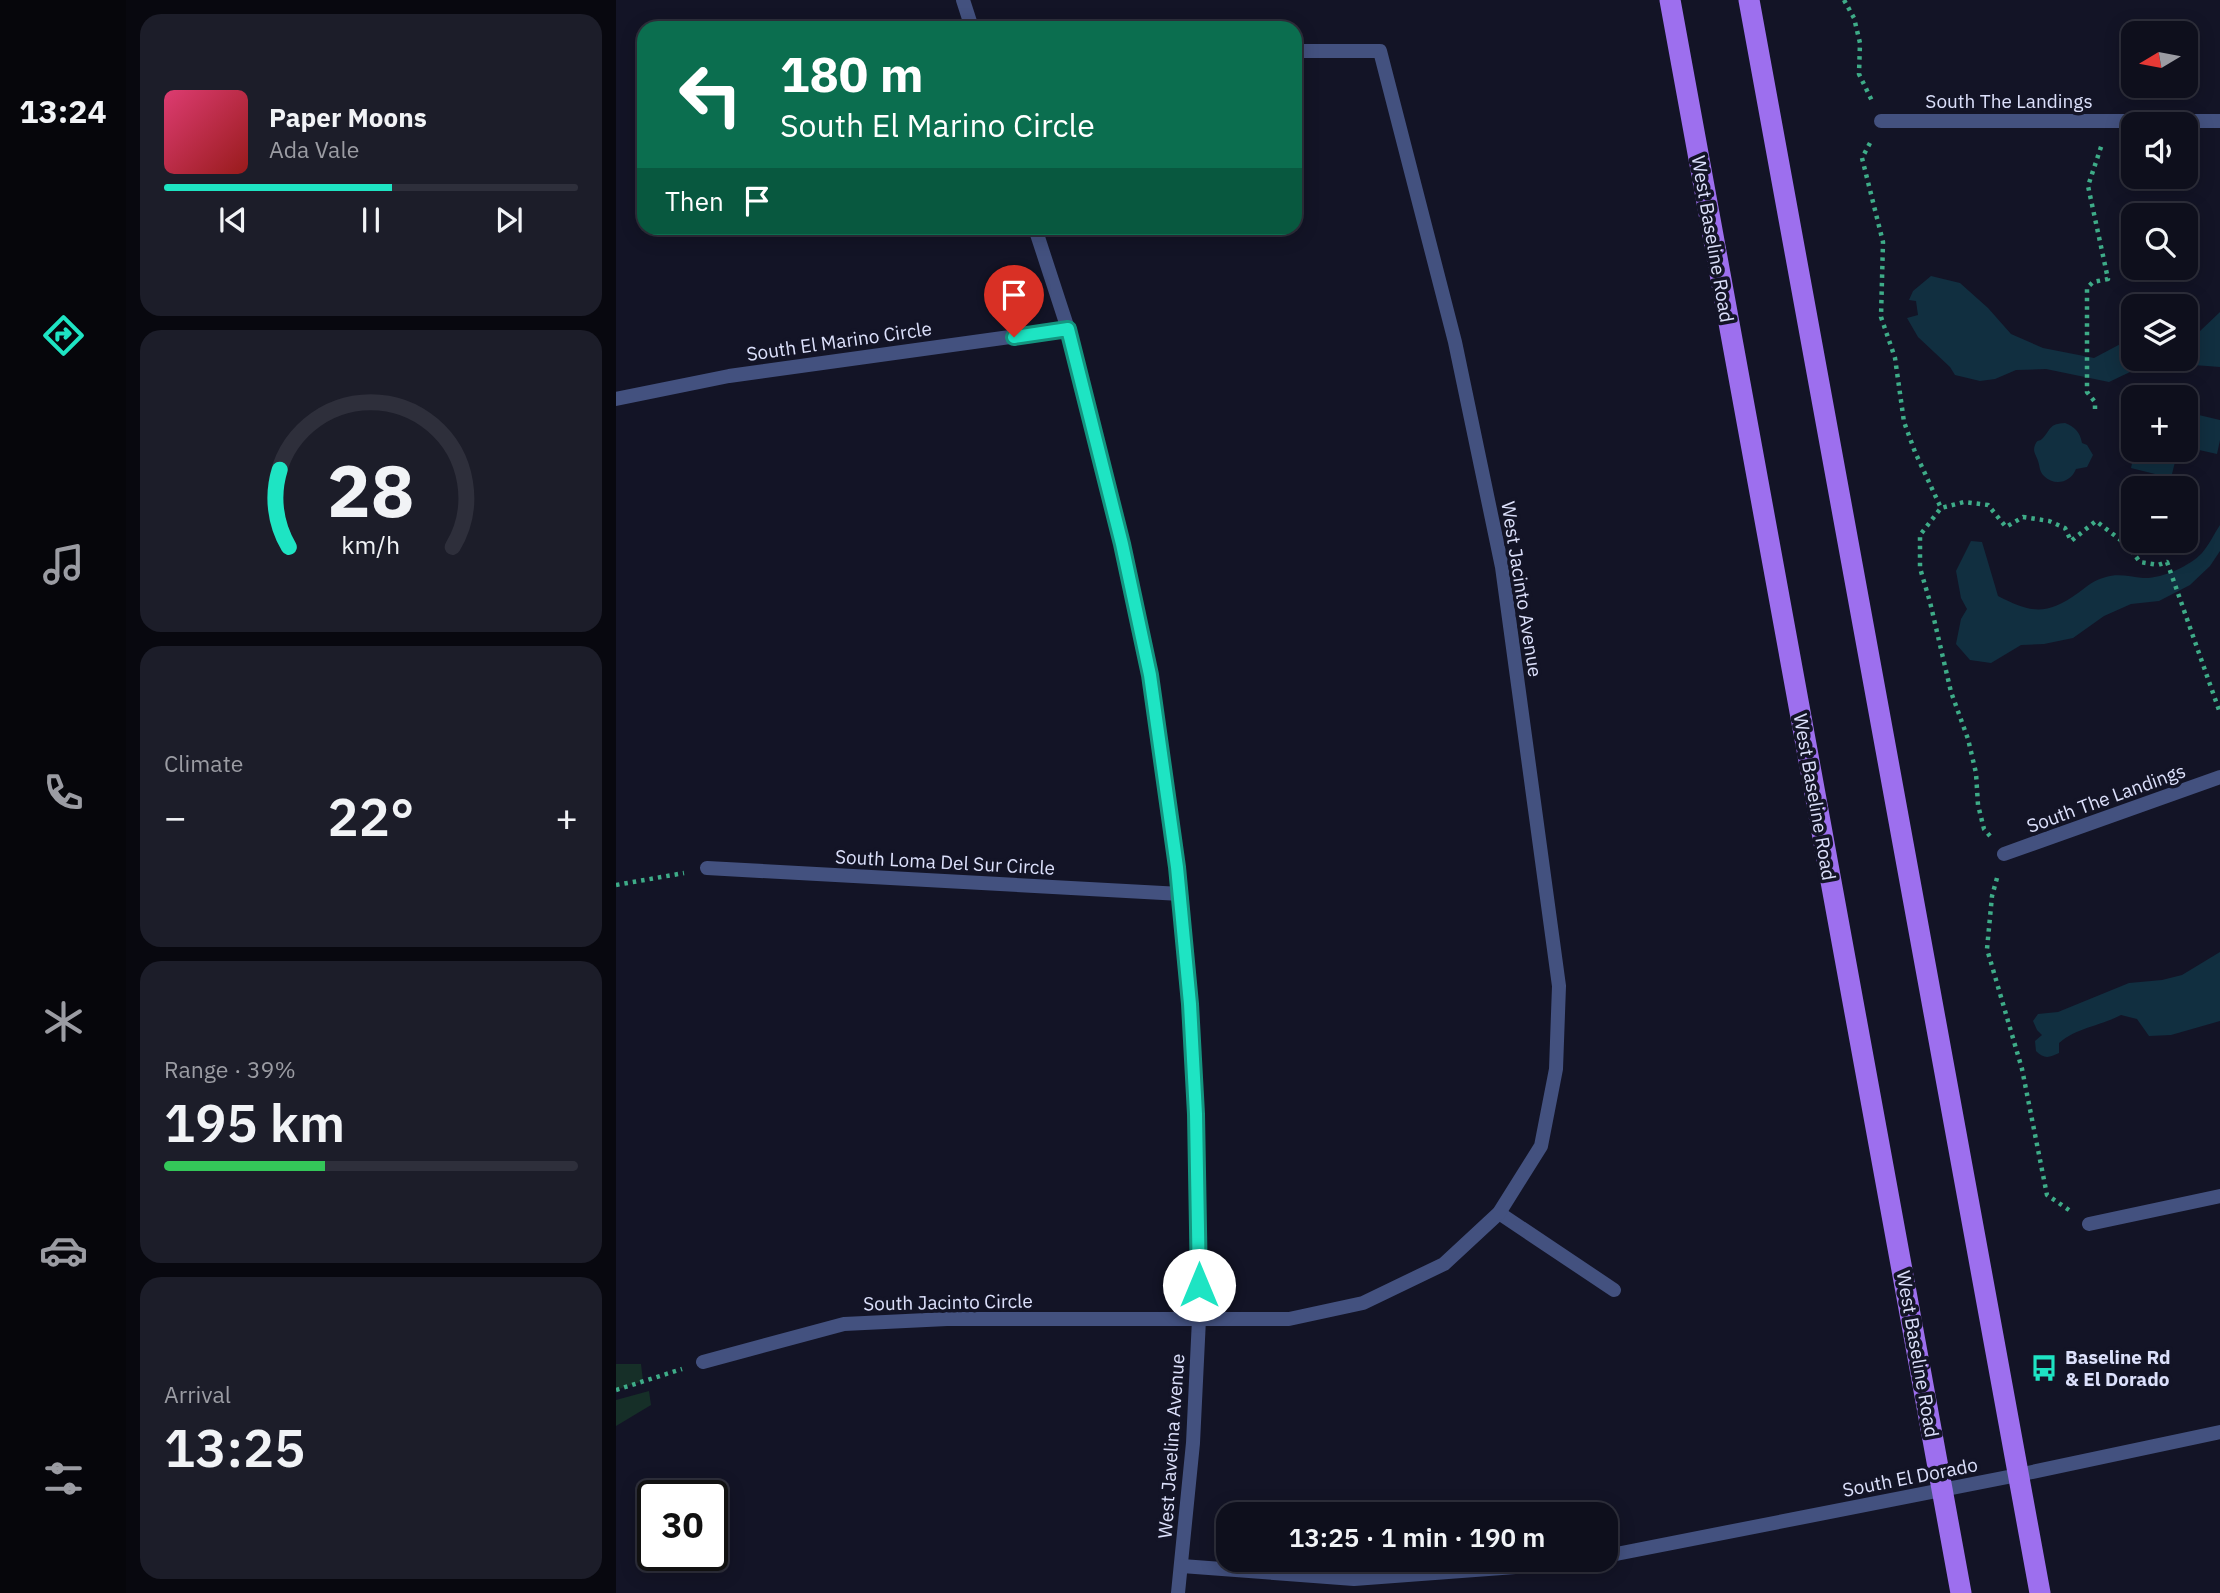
<!DOCTYPE html>
<meta charset="utf-8">
<style>
:root{--surface:#0e0f1c;--page:#1c1d29;--text:#f1f3f6;--muted:#9b9ca3;--line:#2e2f3b;--accent:#1ee4c3}
body{margin:0;font-family:"IBM Plex Sans",sans-serif;background:var(--page);color:var(--text);height:100vh;display:flex;flex-direction:column;font-size:26px;white-space:nowrap}
*{box-sizing:border-box;margin:0}
p{font-size:23px;color:var(--muted)}
.icon{flex:none;width:38px;height:38px;fill:none;stroke:currentColor;stroke-width:2;stroke-linecap:round;stroke-linejoin:round}
.map{position:relative;flex:1;overflow:hidden}
.panel{display:flex;flex-direction:column;gap:14px;padding:14px;background:#08080f;width:490px}
.panel>*{flex:none}
.banner{position:absolute;left:21px;top:21px;width:665px;height:214px;border-radius:21px;box-shadow:0 4px 18px #0003,0 0 0 2px var(--line);background:#0b6e4f;color:#fff;overflow:hidden}
.needle{width:46px;rotate:260deg}
.controls{position:absolute;left:1505px;top:21px;display:grid;gap:14px}
.controls a{display:grid;place-items:center;width:77px;height:77px;border-radius:14px;background:var(--surface);box-shadow:0 4px 18px #0003,0 0 0 2px var(--line);font-size:35px}
.speed{position:absolute;left:21px;top:1480px;display:flex;gap:14px;font-size:35px;font-weight:700;text-align:center}
.speed>*{display:grid;place-content:center;width:91px;height:91px;border-radius:50%;background:var(--surface);box-shadow:0 4px 18px #0003,0 0 0 2px var(--line);line-height:1}
.speed .limit{border:4px solid #111;border-radius:10px;background:#fff;color:#111}
.pin{position:absolute;display:grid;place-items:center;width:60px;height:60px;color:#fff;margin:-72px -30px;border-radius:50% 50% 50% 0;rotate:-45deg;box-shadow:0 0 7px #0007}
.pin .icon{rotate:45deg}
.me{position:absolute;width:77px;margin:-38px;rotate:0deg;stroke-linejoin:round;filter:drop-shadow(0 0 5px #0008)}
.turn{display:flex;align-items:center;gap:24px;height:147px;padding:0 28px;font-size:32px}
.turn .icon{width:91px;height:91px;stroke-width:2.5}
.turn b{display:block;font-size:49px;line-height:60px}
.then{display:flex;align-items:center;height:66px;padding:0 28px;background:#0003;gap:14px;font-size:26px}
.big{font-size:52px;font-weight:600;line-height:1.1}
.panel .tile{flex:1;display:flex;flex-direction:column;justify-content:center;gap:10px;min-width:0;padding:0 24px;border-radius:21px;background:var(--page)}
.panel .dial{align-items:center;gap:0}
.dial svg{height:182px;overflow:visible;fill:none;stroke:var(--line);stroke-width:7;stroke-linecap:round;text-anchor:middle}
.dial text{fill:var(--text);stroke:none}
.song{display:flex;align-items:center;gap:21px}
.cover{width:84px;height:84px;border-radius:10px;background:linear-gradient(135deg,hsl(340 70% 55%),hsl(0 70% 35%))}
.played{height:7px;border-radius:4px;background:linear-gradient(90deg,var(--accent) 55%,var(--line) 55%)}
.keys{display:flex;justify-content:space-around;direction:ltr}
.heat{display:flex;justify-content:space-between;align-items:center;font-size:38px;direction:ltr}
.charge{height:10px;border-radius:5px;background:linear-gradient(90deg,#34c759 39%,var(--line) 0)}
.trip{position:absolute;left:600px;top:1502px;width:402px;height:70px;border-radius:21px;background:var(--surface);box-shadow:0 4px 18px #0003,0 0 0 2px var(--line);font-weight:600;line-height:70px;text-align:center}
main{display:flex;flex:1;min-height:0}
.dock{display:flex;flex-direction:column;width:126px;justify-content:space-around;align-items:center;background:#06060b;color:var(--muted)}
.dock .icon{width:49px;height:49px}
.dock .selected{color:var(--accent)}
.dock b{font-size:32px;color:var(--text)}
.map>svg:first-child{display:block}
.green{fill:#162f28}
.water{fill:#112f40}
.lines{fill:none;stroke-linecap:round;stroke-linejoin:round}
.path{stroke:#3eac88;stroke-width:4.5;stroke-dasharray:3.5 5;stroke-linecap:butt}
.lane{stroke:#43517f;stroke-width:14}
.street{stroke:#43517f;stroke-width:14}
.primary{stroke:#9d6fee;stroke-width:21}
.route-casing{stroke:#14947f;stroke-width:18}
.route{stroke:#1ee4c3;stroke-width:12}
.labels{text-anchor:middle;dominant-baseline:central;stroke-width:7;stroke-linejoin:round;paint-order:stroke}
.street-label{font-size:19px;fill:#dce0fb;stroke:#131426}
.poi-label{font-size:19px;font-weight:bold;fill:#dce0fb;stroke:#131426;text-anchor:start}
</style>
<main>
<nav class="dock">
<b>13:24</b>
<svg class="icon selected" aria-label="directions" viewBox="0 0 24 24"><path d="M12 3l9 9-9 9-9-9zM9 14v-3h6M13 9l2 2-2 2"/></svg>
<svg class="icon" aria-label="music" viewBox="0 0 24 24"><path d="M9 18V5l10-2v13"/><circle cx="6" cy="18" r="3"/><circle cx="16" cy="16" r="3"/></svg>
<svg class="icon" aria-label="phone" viewBox="0 0 24 24"><path d="M5 4h4l2 5-3 2q2 4 5 5l2-3 5 2v4C11 20 4 13 5 4z"/></svg>
<svg class="icon" aria-label="climate" viewBox="0 0 24 24"><path d="M12 3v18M4 7l16 10M4 17L20 7"/></svg>
<svg class="icon" aria-label="car" viewBox="0 0 24 24"><path d="M5 17H2v-5l4-1 3-4h7l3 4 3 1v5h-3M9 17h6M6 11h13"/><circle cx="7" cy="17" r="2"/><circle cx="17" cy="17" r="2"/></svg>
<svg class="icon" aria-label="filters" viewBox="0 0 24 24"><path d="M4 7h16M4 17h16"/><circle cx="9" cy="7" r="2"/><circle cx="15" cy="17" r="2"/></svg>
</nav>
<section class="panel">
<div class="tile">
<div class="song"><i class="cover"></i><div><b>Paper Moons</b><p>Ada Vale</p></div></div>
<div class="played"></div>
<div class="keys"><svg class="icon" aria-label="previous" viewBox="0 0 24 24"><path d="M18 5L8 12l10 7zM5 5v14"/></svg><svg class="icon" aria-label="pause" viewBox="0 0 24 24"><path d="M8 5v14M16 5v14"/></svg><svg class="icon" aria-label="next" viewBox="0 0 24 24"><path d="M6 5l10 7-10 7zM19 5v14"/></svg></div>
</div>
<div class="tile dial"><svg viewBox="0 0 100 80">
<path d="M14 69A42 42 0 1 1 86 69"/>
<path d="M14 69A42 42 0 0 1 10 35" stroke="#1ee4c3"/>
<text x="50" y="56" font-size="32" font-weight="700">28</text>
<text x="50" y="72" font-size="11">km/h</text>
</svg></div>
<div class="tile"><p>Climate</p>
<div class="heat"><a>−</a><b class="big">22°</b><a>+</a></div>
</div>
<div class="tile"><p>Range · 39%</p><b class="big">195 km</b><div class="charge"></div></div>
<div class="tile"><p>Arrival</p><b class="big">13:25</b></div>
</section>
<div class="map">
<svg width="1604" height="1593" viewBox="0 0 1604 1593">
<rect width="100%" height="100%" fill="#131426"/>
<g class="green">
<polygon points="0,1364 25,1364 27,1381 0,1390"/>
<polygon points="33,1391 35,1405 0,1426 0,1400"/>
</g>
<g class="water">
<polygon points="1315,276 1344,283 1372,308 1395,334 1427,348 1478,358 1512,340 1517,339 1517,359 1570,359 1570,334 1583,332 1604,312 1604,367 1565,364 1536,366 1514,372 1493,382 1430,369 1400,370 1379,379 1364,381 1339,375 1334,367 1302,337 1291,318 1302,315 1300,301 1293,300 1297,291"/>
<polygon points="1570,412 1604,420 1604,440 1601,454 1570,447"/>
<path d="M1449,423c10,4 15,9 17,20l5,2 6,10 -6,12 -11,2c-5,13 -21,18 -32,7 -5,-5 -4,-10 -6,-15 -1,-5 -6,-9 -3,-16 3,-7 3,-2 8,-7 9,-10 6,-14 22,-15z"/>
<polygon points="1519,450 1562,450 1555,478 1515,468"/>
<path d="M1604,525v26l-10,15 -20,19 -31,16 -28,3 -27,12 -31,22 -29,6 -23,1 -30,18 -21,-3 -14,-16 5,-25 6,-10 -6,-11 -5,-27 15,-30 11,1 16,54c33,17 48,20 80,-3 11,-8 14,-12 28,-16 12,-4 25,0 37,1 18,1 47,-12 59,-25 7,-8 12,-19 18,-28z"/>
<path d="M1604,952v69l-49,14 -22,1 -12,-17 -16,-4c-21,11 -45,13 -62,28v10c-10,5 -15,6 -23,-2l-1,-10 7,-6 -5,-5 -4,-9 5,-7 20,-2 71,-29 33,-3 20,-5z"/>
</g>
<g class="lines">
<g class="path">
<polyline points="1228,0 1238,18 1244,43 1243,74 1256,101"/>
<polyline points="1254,143 1246,158 1267,242 1265,317 1279,358 1288,422 1299,452 1325,508"/>
<polyline points="1479,409 1479,402 1471,392 1471,288 1477,282 1492,279 1472,186 1486,144"/>
<polyline points="1374,836 1368,829 1362,805 1360,773 1352,739 1335,692 1314,602 1304,568 1304,535 1325,508 1348,502 1372,505 1390,527 1407,517 1433,521 1449,528 1455,541 1480,521 1511,545 1524,562 1542,565 1551,562 1604,713"/>
<polyline points="1381,878 1376,896 1371,949 1406,1069 1431,1195 1453,1210"/>
<polyline points="0,885 68,873"/>
<polyline points="0,1390 66,1369"/>
</g>
<g class="lane">
<polyline points="1265,121 1604,121"/>
<polyline points="1388,854 1604,777"/>
<polyline points="1473,1224 1604,1196"/>
</g>
<g class="street">
<polyline points="347,0 356,28"/>
<polyline points="419,228 452,329 506,544 534,675 565,894 574,1004 580,1114 583,1319 577,1443 562,1593"/>
<polyline points="0,399 113,376 452,329"/>
<polyline points="91,868 565,894"/>
<polyline points="883,1213 998,1290"/>
<polyline points="87,1362 228,1324 331,1319 673,1319 747,1303 828,1264 883,1213 925,1146 940,1069 943,986 886,567 839,342 764,51 679,51"/>
<polyline points="990,1556 1402,1475 1604,1432"/>
<polyline points="566,1566 738,1579 952,1563 973,1559"/>
</g>
<g class="primary">
<polyline points="1054,0 1345,1593"/>
<polyline points="1133,0 1424,1593"/>
</g>
</g>
<g class="lines">
<defs>
<polyline id="route" points="398,337 452,329 506,544 534,675 561,867 574,1004 580,1114 583,1285"/>
</defs>
<use href="#route" class="route-casing"/>
<use href="#route" class="route"/>
</g>
<defs>
<symbol id="bus-bare" viewBox="-9 -9 18 18"><path d="M-5-6H5V4H4V6H2V4H-2V6H-4V4H-5ZM-3.5-4V0h7V-4ZM-3.5 1.2v1.5H-2V1.2ZM2 1.2v1.5H3.5V1.2Z" fill="#1ee4c3" stroke="#131426" stroke-width="2.5" paint-order="stroke"/></symbol>
</defs>
<g fill-rule="evenodd">
<use href="#bus-bare" x="1409" y="1349" width="38" height="38"/>
</g>
<g class="labels">
<g class="street-label">
<text x="1393" y="101">South The Landings</text>
<text transform="translate(1097 239) rotate(80)">West Baseline Road</text>
<text transform="translate(223 341) rotate(-8)">South El Marino Circle</text>
<text transform="translate(906 589) rotate(81)">West Jacinto Avenue</text>
<text transform="translate(1199 797) rotate(80)">West Baseline Road</text>
<text transform="translate(1490 798) rotate(-20)">South The Landings</text>
<text transform="translate(329 862) rotate(3)">South Loma Del Sur Circle</text>
<text transform="translate(332 1302) rotate(-1)">South Jacinto Circle</text>
<text transform="translate(1302 1354) rotate(80)">West Baseline Road</text>
<text transform="translate(555 1446) rotate(-86)">West Javelina Avenue</text>
<text transform="translate(1294 1477) rotate(-11)">South El Dorado</text>
</g>
<g class="poi-label">
<text x="1449" y="1357">Baseline Rd<tspan x="1449" dy="22">&amp; El Dorado</tspan></text>
</g>
</g>
</svg>
<div class="controls">
<a><svg class="needle" viewBox="-14 -14 28 28"><path d="M0-13l5 13h-10z" fill="#e53935"/><path d="M0 13l5-13h-10z" fill="#9b9ca3"/></svg></a>
<a><svg class="icon" aria-label="sound" viewBox="0 0 24 24"><path d="M4 9h4l5-4v14l-5-4H4zM17 9q2 3 0 6"/></svg></a>
<a><svg class="icon" aria-label="search" viewBox="0 0 24 24"><circle cx="10" cy="10" r="6"/><path d="M15 15l6 6"/></svg></a>
<a><svg class="icon" aria-label="layers" viewBox="0 0 24 24"><path d="M12 4l9 5-9 5-9-5zM3 14l9 5 9-5"/></svg></a>
<a>+</a>
<a>−</a>
</div>
<div class="speed"><div class="limit">30</div></div>
<div class="pin" style="left:398px;top:337px;background:#d93025"><svg class="icon" aria-label="arrive" viewBox="0 0 24 24"><path d="M6 21V4h12l-3 4 3 4H6"/></svg></div>
<svg class="me" style="left:583px;top:1285px" viewBox="-20 -20 40 40"><circle r="19" fill="#fff"/><path d="M0-13L10 11 0 6-10 11z" fill="#1ee4c3"/></svg>
<div class="trip">13:25 · 1 min · 190 m</div>
<div class="banner">
<div class="turn"><svg class="icon" aria-label="left" viewBox="0 0 24 24"><path d="M17 20v-9H6M10 6l-5 5 5 5"/></svg><div><b>180 m</b>South El Marino Circle</div></div>
<div class="then">Then<svg class="icon" aria-label="arrive" viewBox="0 0 24 24"><path d="M6 21V4h12l-3 4 3 4H6"/></svg></div>
</div>
</div>
</main>
